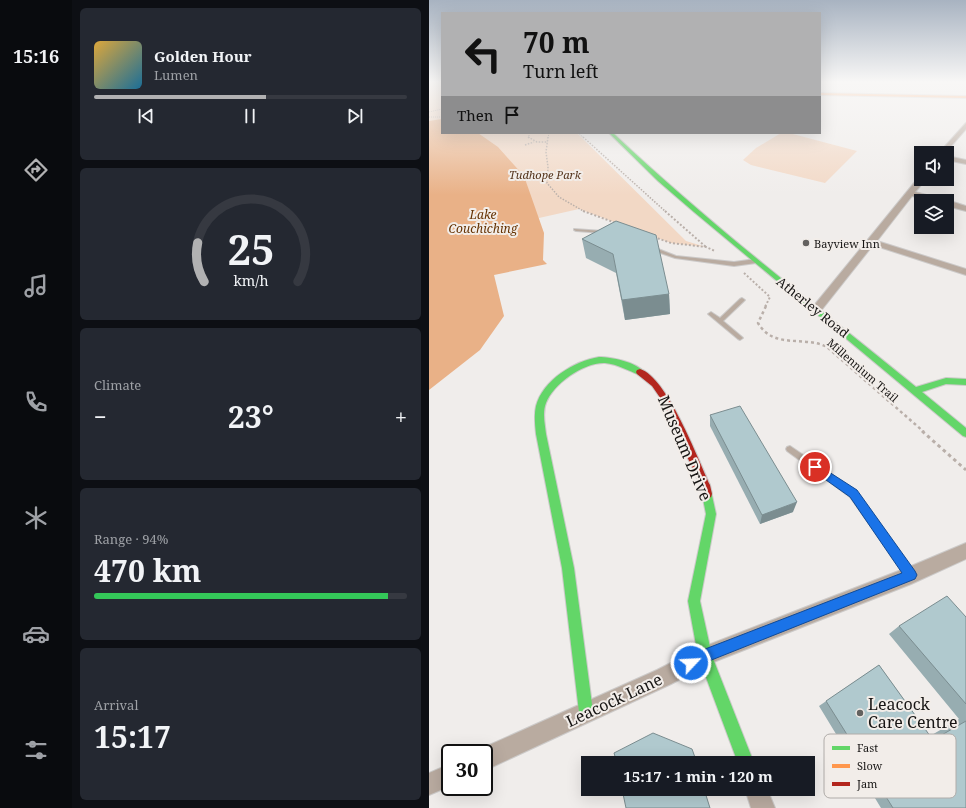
<!DOCTYPE html>
<meta charset="utf-8">
<style>
:root{--surface:#171b24;--page:#242831;--text:#f1f3f6;--muted:#9ea1a6;--line:#363941;--accent:#b1b1b2}
body{margin:0;font-family:"Noto Serif",serif;background:var(--page);color:var(--text);height:100vh;display:flex;flex-direction:column;font-size:15px;white-space:nowrap}
*{box-sizing:border-box;margin:0}
p{font-size:13px;color:var(--muted)}
.icon{flex:none;width:22px;height:22px;fill:none;stroke:currentColor;stroke-width:2;stroke-linecap:round;stroke-linejoin:round}
.map{position:relative;flex:1;overflow:hidden}
.details{display:flex;flex-direction:column;gap:8px;padding:8px;background:#0d0f14;width:357px}
.details>*{flex:none}
.hud{position:absolute;left:12px;top:12px;width:380px;height:122px;border-radius:0px;box-shadow:0 4px 16px #0002;background:#b1b1b2;color:#111;overflow:hidden}
.fabs{position:absolute;left:485px;top:146px;display:grid;gap:8px}
.fabs a{display:grid;place-items:center;width:40px;height:40px;border-radius:0px;background:var(--surface);box-shadow:0 4px 16px #0002;font-size:20px}
.speed{position:absolute;left:12px;top:744px;display:flex;gap:8px;font-size:20px;font-weight:700;text-align:center}
.speed>*{display:grid;place-content:center;width:52px;height:52px;border-radius:50%;background:var(--surface);box-shadow:0 4px 16px #0002;line-height:1}
.speed .limit{border:2px solid #111;border-radius:6px;background:#fff;color:#111}
.pin{position:absolute;display:grid;place-items:center;width:34px;height:34px;color:#fff;margin:-17px;border:2px solid #fff;border-radius:50%;box-shadow:0 1px 4px #0007}
.me{position:absolute;width:44px;margin:-22px;rotate:65deg;stroke-linejoin:round;filter:drop-shadow(0 0 3px #0008)}
.turn{display:flex;align-items:center;gap:14px;height:84px;padding:0 16px;font-size:18px}
.turn .icon{width:52px;height:52px;stroke-width:2.5}
.turn b{display:block;font-size:28px;line-height:34px}
.then{display:flex;align-items:center;height:38px;padding:0 16px;background:#0003;gap:8px;font-size:15px}
.big{font-size:30px;font-weight:700;line-height:1.1}
.details .widget{flex:1;display:flex;flex-direction:column;justify-content:center;gap:6px;min-width:0;padding:0 14px;border-radius:6px;background:var(--page)}
.details .dial{align-items:center;gap:0}
.dial svg{height:104px;overflow:visible;fill:none;stroke:var(--line);stroke-width:7;stroke-linecap:round;text-anchor:middle}
.dial text{fill:var(--text);stroke:none}
.song{display:flex;align-items:center;gap:12px}
.cover{width:48px;height:48px;border-radius:6px;background:linear-gradient(135deg,hsl(40 70% 55%),hsl(200 70% 35%))}
.played{height:4px;border-radius:2px;background:linear-gradient(90deg,var(--accent) 55%,var(--line) 55%)}
.keys{display:flex;justify-content:space-around;direction:ltr}
.heat{display:flex;justify-content:space-between;align-items:center;font-size:22px;direction:ltr}
.charge{height:6px;border-radius:3px;background:linear-gradient(90deg,#34c759 94%,var(--line) 0)}
.trip{position:absolute;left:152px;top:756px;width:234px;height:40px;border-radius:0px;background:var(--surface);box-shadow:0 4px 16px #0002;font-weight:700;line-height:40px;text-align:center}
main{display:flex;flex:1;min-height:0}
.dock{display:flex;flex-direction:column;width:72px;justify-content:space-around;align-items:center;background:#090b0e;color:var(--muted)}
.dock .icon{width:28px;height:28px}
.dock .on{color:var(--accent)}
.dock b{font-size:18px;color:var(--text)}
.map>svg:first-child{display:block}
.green{fill:#f2d8c5}
.water{fill:#e9b187}
.lines{fill:none;stroke-linecap:round;stroke-linejoin:round}
.lane-casing{stroke:#cccac9;stroke-width:2}
.street-casing{stroke:#cccac9;stroke-width:2}
.fast-casing{stroke:#cccac9;stroke-width:2}
.slow-casing{stroke:#cccac9;stroke-width:2}
.jam-casing{stroke:#cccac9;stroke-width:2}
.path-far4{stroke:#b9afa9;stroke-width:1;stroke-dasharray:1 1;stroke-linecap:butt}
.path-far3{stroke:#b9afa9;stroke-width:1.5;stroke-dasharray:1.5 1.5;stroke-linecap:butt}
.path-far2{stroke:#b9afa9;stroke-width:2;stroke-dasharray:2 2;stroke-linecap:butt}
.path-far1{stroke:#b9afa9;stroke-width:2.5;stroke-dasharray:3 3;stroke-linecap:butt}
.path{stroke:#b9afa9;stroke-width:3;stroke-dasharray:3.5 3.5;stroke-linecap:butt}
.lane{fill:#b9aba0;fill-rule:evenodd}
.street{fill:#b9aba0;fill-rule:evenodd}
.fast{fill:#63d668;fill-rule:evenodd}
.slow{fill:#ff974d;fill-rule:evenodd}
.jam{fill:#b3261e;fill-rule:evenodd}
.wall{fill:#97adb1}
.shaded-wall{fill:#7b8d90}
.building{fill:#b0c9ce;stroke:#7b8d90}
.route{fill:#1a73e8;stroke:#114b97}
.poi-dot{fill:#63615f;stroke:#f2ede9;stroke-width:1.5}
.labels{text-anchor:middle;dominant-baseline:central;stroke-width:4;stroke-linejoin:round;paint-order:stroke}
.far-park-label{font-size:11px;font-style:italic;fill:#54331b;stroke:#f2ede9}
.far-poi-label{font-size:11px;fill:#171514;stroke:#f2ede9;text-anchor:start}
.far-street-label{font-size:11px;fill:#171514;stroke:#f2ede9}
.far-water-label{font-size:12px;font-style:italic;fill:#653202;stroke:#f2ede9}
.street-label{font-size:13px;fill:#171514;stroke:#f2ede9}
.near-street-label{font-size:16px;fill:#171514;stroke:#f2ede9}
.near-poi-label{font-size:16px;fill:#171514;stroke:#f2ede9;text-anchor:start}
.key{fill:#f2ede9;stroke:#b0aca9;stroke-width:1}
.key-label{font-size:11px;fill:#171514}
</style>
<main>
<nav class="dock">
<b>15:16</b>
<svg class="icon on" aria-label="directions" viewBox="0 0 24 24"><path d="M12 3l9 9-9 9-9-9zM9 14v-3h6M13 9l2 2-2 2"/></svg>
<svg class="icon" aria-label="music" viewBox="0 0 24 24"><path d="M9 18V5l10-2v13"/><circle cx="6" cy="18" r="3"/><circle cx="16" cy="16" r="3"/></svg>
<svg class="icon" aria-label="phone" viewBox="0 0 24 24"><path d="M5 4h4l2 5-3 2q2 4 5 5l2-3 5 2v4C11 20 4 13 5 4z"/></svg>
<svg class="icon" aria-label="climate" viewBox="0 0 24 24"><path d="M12 3v18M4 7l16 10M4 17L20 7"/></svg>
<svg class="icon" aria-label="car" viewBox="0 0 24 24"><path d="M5 17H2v-5l4-1 3-4h7l3 4 3 1v5h-3M9 17h6M6 11h13"/><circle cx="7" cy="17" r="2"/><circle cx="17" cy="17" r="2"/></svg>
<svg class="icon" aria-label="filters" viewBox="0 0 24 24"><path d="M4 7h16M4 17h16"/><circle cx="9" cy="7" r="2"/><circle cx="15" cy="17" r="2"/></svg>
</nav>
<section class="details">
<div class="widget">
<div class="song"><i class="cover"></i><div><b>Golden Hour</b><p>Lumen</p></div></div>
<div class="played"></div>
<div class="keys"><svg class="icon" aria-label="previous" viewBox="0 0 24 24"><path d="M18 5L8 12l10 7zM5 5v14"/></svg><svg class="icon" aria-label="pause" viewBox="0 0 24 24"><path d="M8 5v14M16 5v14"/></svg><svg class="icon" aria-label="next" viewBox="0 0 24 24"><path d="M6 5l10 7-10 7zM19 5v14"/></svg></div>
</div>
<div class="widget dial"><svg viewBox="0 0 100 80">
<path d="M14 69A42 42 0 1 1 86 69"/>
<path d="M14 69A42 42 0 0 1 9 39" stroke="#b1b1b2"/>
<text x="50" y="56" font-size="32" font-weight="700">25</text>
<text x="50" y="72" font-size="11">km/h</text>
</svg></div>
<div class="widget"><p>Climate</p>
<div class="heat"><a>−</a><b class="big">23°</b><a>+</a></div>
</div>
<div class="widget"><p>Range · 94%</p><b class="big">470 km</b><div class="charge"></div></div>
<div class="widget"><p>Arrival</p><b class="big">15:17</b></div>
</section>
<div class="map">
<svg width="537" height="808" viewBox="0 0 537 808">
<rect width="100%" height="100%" fill="#f0edeb"/>
<g class="green">
<polygon points="0,82 13,82 13,133 148,133 257,241 277,247 242,243 150,209 110,218 0,164"/>
<polygon points="352,133 360,133 428,151 396,183 322,165 314,160 327,148"/>
</g>
<polygon class="water" points="13,119 13,133 49,133 69,147 95,176 115,233 114,260 118,264 65,275 75,316 51,350 0,390 0,121"/>
<g class="lines">
<defs>
<g id="lane">
<polygon points="145,229 174,231 176,232 174,233 147,231 145,230"/>
<polygon points="220,247 224,247 247,256 286,260 305,262 327,259 330,261 327,263 305,266 246,258 220,249"/>
<polygon points="313,298 316,300 315,301 294,321 313,337 314,338 311,340 309,339 279,314 282,312 291,318 311,299"/>
<polygon points="361,446 427,491 485,572 487,575 485,578 482,580 479,578 421,497 358,451 357,449 358,447"/>
</g>
<g id="street">
<polygon points="537,123 537,129 516,153 510,153"/>
<polygon points="518,156 537,160 537,164 518,160"/>
<polygon points="490,177 497,179 486,192 513,199 514,201 501,201 483,196 448,241 537,269 537,275 444,245 391,312 383,312 382,310 383,308"/>
<path d="M517,201c6,0 13,3 20,5v5l-19,-5v-5z"/>
<polygon points="537,543 537,559 482,584 282,663 242,684 63,767 55,770 55,753 46,753 47,751 228,670 269,649 480,567"/>
<polygon points="21,764 21,786 0,795 0,773"/>
<polygon points="316,789 338,789 346,808 322,808"/>
</g>
<g id="fast">
<path d="M180,133h4c96,91 201,171 303,254l30,-9 20,1v6l-20,-1 -24,8 44,36v9l-3,-1 -269,-224 -36,-31z"/>
<path d="M170,357c12,0 37,5 45,15l-4,3c-12,-4 -22,-11 -35,-12 -21,-1 -52,21 -59,40 -4,10 -1,21 0,31l28,134 19,144 -2,5 -5,2 -5,-2 -2,-5 -17,-144 -26,-134c-1,-9 -2,-19 0,-28 7,-26 38,-45 63,-49z"/>
<polygon points="278,489 282,491 287,514 271,601 283,656 325,763 309,763 269,656 259,601 277,514 273,494 274,491"/>
</g>
<polygon id="slow" points="391,93 537,96 537,98 391,95"/>
<path id="jam" d="M211,369c27,8 58,90 70,116l2,9 -1,3 -4,2 -4,-2 -3,-12 -39,-86 -9,-13 -15,-12 -1,-2 1,-2z"/>
</defs>
<use href="#lane" class="lane-casing"/>
<use href="#street" class="street-casing"/>
<use href="#fast" class="fast-casing"/>
<use href="#slow" class="slow-casing"/>
<use href="#jam" class="jam-casing"/>
<g class="path-far4">
<polyline points="0,112 13,109"/>
<polyline points="0,117 13,117"/>
<polyline points="149,133 155,138"/>
<polyline points="100,138 100,133"/>
<polyline points="119,138 120,133"/>
</g>
<g class="path-far3">
<polyline points="99,137 108,142 119,142"/>
<polyline points="119,137 117,152 119,167 118,183 130,197 156,212"/>
<polyline points="154,137 237,212"/>
<polyline points="96,145 105,142"/>
</g>
<g class="path-far2">
<polyline points="154,211 187,223"/>
<polyline points="236,211 277,247"/>
<polyline points="225,237 242,243 277,247 286,251"/>
<polyline points="315,273 341,297 336,307"/>
</g>
<path class="path-far1" d="M337,306l-8,17c16,27 46,12 69,24l97,85"/>
<polyline class="path" points="493,431 537,470"/>
<use href="#lane" class="lane"/>
<use href="#street" class="street"/>
<use href="#fast" class="fast"/>
<use href="#slow" class="slow"/>
<use href="#jam" class="jam"/>
</g>
<g class="wall">
<polygon points="187,221 240,294 241,314 196,320 187,273 157,258 153,239"/>
<polygon points="281,415 364,512 331,524 281,426"/>
<polygon points="537,617 537,808 452,808 390,706 450,665 501,736 530,719 460,634 470,626"/>
</g>
<g class="shaded-wall">
<polygon points="240,294 241,314 196,320 193,300"/>
<polygon points="368,502 364,512 331,524 333,515"/>
</g>
<g class="building">
<polygon points="187,221 227,235 240,294 193,300 184,254 153,239"/>
<polygon points="311,406 368,502 333,515 281,415"/>
<polygon points="518,596 537,617 537,704 470,626"/>
<polygon points="450,665 504,740 537,721 537,808 464,808 397,701"/>
<polygon points="224,733 263,749 268,763 188,763 185,753"/>
<polygon points="193,789 275,789 281,808 197,808"/>
</g>
<linearGradient id="sky" x2="0" y2="1"><stop stop-color="#a8b3c1"/><stop offset="0.42" stop-color="#f8f7f6"/><stop offset="1" stop-color="#f8f7f6" stop-opacity="0"/></linearGradient>
<rect width="537" height="195" fill="url(#sky)"/>
<polygon class="route" points="386,463 428,490 486,571 488,575 486,579 280,661 262,670 258,668 256,663 258,658 271,651 473,573 421,497 383,470 381,467 383,464"/>
<g class="poi-dot">
<circle cx="377" cy="243" r="4"/>
<circle cx="431" cy="713" r="4"/>
</g>
<g class="labels">
<g class="far-park-label">
<text x="116" y="174">Tudhope Park</text>
</g>
<g class="far-poi-label">
<text x="385" y="243">Bayview Inn</text>
</g>
<g class="far-street-label">
<text transform="translate(434 370) rotate(41)">Millennium Trail</text>
</g>
<g class="far-water-label">
<text x="54" y="214">Lake<tspan x="54" dy="14">Couchiching</tspan></text>
</g>
<g class="street-label">
<text transform="translate(384 307) rotate(39)">Atherley Road</text>
</g>
<g class="near-street-label">
<text transform="translate(256 448) rotate(67)">Museum Drive</text>
<text transform="translate(185 700) rotate(-25)">Leacock Lane</text>
</g>
<g class="near-poi-label">
<text x="439" y="704">Leacock<tspan x="439" dy="18">Care Centre</tspan></text>
</g>
</g>
<rect x="395" y="734" width="132" height="64" rx="6" class="key"/>
<rect x="403" y="746" width="18" height="4" fill="#63d668"/>
<rect x="403" y="764" width="18" height="4" fill="#ff974d"/>
<rect x="403" y="782" width="18" height="4" fill="#b3261e"/>
<g class="key-label">
<text x="428" y="752">Fast</text>
<text x="428" y="770">Slow</text>
<text x="428" y="788">Jam</text>
</g>
</svg>
<div class="fabs">
<a><svg class="icon" aria-label="sound" viewBox="0 0 24 24"><path d="M4 9h4l5-4v14l-5-4H4zM17 9q2 3 0 6"/></svg></a>
<a><svg class="icon" aria-label="layers" viewBox="0 0 24 24"><path d="M12 4l9 5-9 5-9-5zM3 14l9 5 9-5"/></svg></a>
</div>
<div class="speed"><div class="limit">30</div></div>
<div class="pin" style="left:386px;top:467px;background:#d93025"><svg class="icon" aria-label="arrive" viewBox="0 0 24 24"><path d="M6 21V4h12l-3 4 3 4H6"/></svg></div>
<svg class="me" style="left:262px;top:663px" viewBox="-20 -20 40 40"><circle r="17" fill="#1a73e8" stroke="#fff" stroke-width="3"/><path d="M0-11L8 9 0 5-8 9z" fill="#fff"/></svg>
<div class="trip">15:17 · 1 min · 120 m</div>
<div class="hud">
<div class="turn"><svg class="icon" aria-label="left" viewBox="0 0 24 24"><path d="M17 20v-9H6M10 6l-5 5 5 5"/></svg><div><b>70 m</b>Turn left</div></div>
<div class="then">Then<svg class="icon" aria-label="arrive" viewBox="0 0 24 24"><path d="M6 21V4h12l-3 4 3 4H6"/></svg></div>
</div>
</div>
</main>
